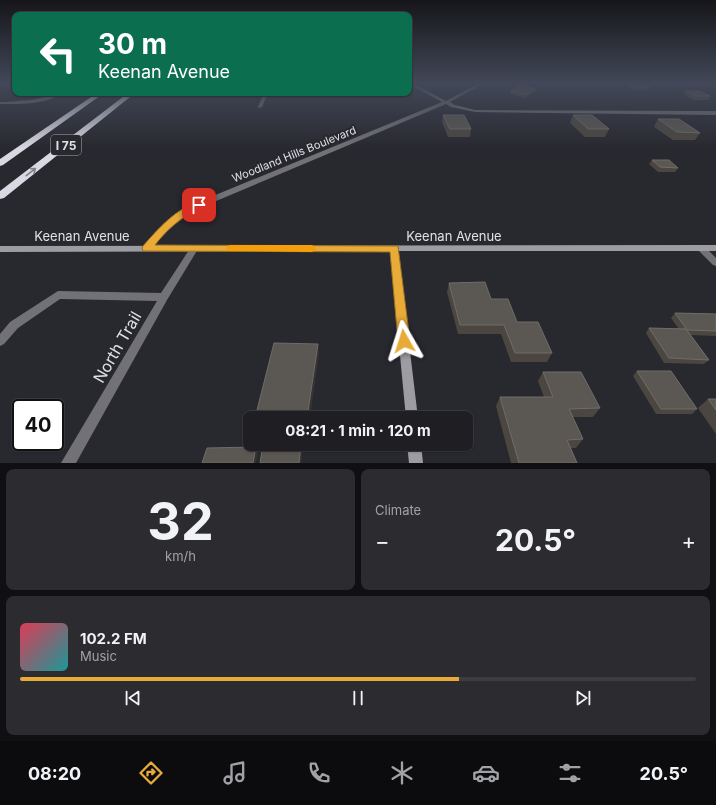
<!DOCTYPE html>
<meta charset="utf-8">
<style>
:root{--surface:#1e1e23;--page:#2b2b30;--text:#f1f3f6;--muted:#a1a2a6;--line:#3c3c41;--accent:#e9ab38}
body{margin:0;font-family:Inter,sans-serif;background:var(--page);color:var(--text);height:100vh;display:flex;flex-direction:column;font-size:15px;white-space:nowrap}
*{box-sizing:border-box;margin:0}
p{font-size:13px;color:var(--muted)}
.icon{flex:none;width:22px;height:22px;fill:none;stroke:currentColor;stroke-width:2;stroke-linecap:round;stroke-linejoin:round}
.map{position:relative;height:463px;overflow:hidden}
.side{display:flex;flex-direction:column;gap:6px;padding:6px;background:#101013;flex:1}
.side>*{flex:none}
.banner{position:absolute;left:12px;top:12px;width:400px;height:84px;border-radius:8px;box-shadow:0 1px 3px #0004,0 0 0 1px var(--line);background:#0b6e4f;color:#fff;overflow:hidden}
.speed{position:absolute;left:12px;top:399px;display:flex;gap:8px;font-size:20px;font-weight:700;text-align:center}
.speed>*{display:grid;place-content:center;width:52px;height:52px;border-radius:50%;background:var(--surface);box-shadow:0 1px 3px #0004,0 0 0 1px var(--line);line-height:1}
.speed .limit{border:2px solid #111;border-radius:6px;background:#fff;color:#111}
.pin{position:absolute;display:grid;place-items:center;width:34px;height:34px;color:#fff;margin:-17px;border-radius:8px;box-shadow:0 2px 6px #0006}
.me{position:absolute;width:44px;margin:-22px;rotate:354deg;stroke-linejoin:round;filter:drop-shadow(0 0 3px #0008)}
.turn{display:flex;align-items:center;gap:14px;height:84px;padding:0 20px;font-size:18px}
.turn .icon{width:52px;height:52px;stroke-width:2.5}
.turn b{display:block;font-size:28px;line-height:34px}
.big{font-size:30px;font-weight:700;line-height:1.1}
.side .widget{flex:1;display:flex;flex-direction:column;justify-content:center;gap:6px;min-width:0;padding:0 14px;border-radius:8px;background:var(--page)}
.side .dial{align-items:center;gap:0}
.dial b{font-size:52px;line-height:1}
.song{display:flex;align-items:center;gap:12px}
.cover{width:48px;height:48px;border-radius:6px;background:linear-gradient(135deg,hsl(350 70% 55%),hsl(180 70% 35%))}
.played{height:4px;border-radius:2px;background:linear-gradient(90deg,var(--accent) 65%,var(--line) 65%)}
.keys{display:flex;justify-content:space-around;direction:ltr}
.heat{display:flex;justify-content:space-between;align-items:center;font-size:22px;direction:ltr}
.side .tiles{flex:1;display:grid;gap:6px;grid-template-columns:1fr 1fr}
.widget:last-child{grid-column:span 2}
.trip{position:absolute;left:243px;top:411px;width:230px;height:40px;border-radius:8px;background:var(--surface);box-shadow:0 1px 3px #0004,0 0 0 1px var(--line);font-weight:700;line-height:40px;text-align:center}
.dock{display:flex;height:64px;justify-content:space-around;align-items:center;background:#0c0c0e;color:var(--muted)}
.dock .icon{width:28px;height:28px}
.dock .active{color:var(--accent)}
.dock b{font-size:18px;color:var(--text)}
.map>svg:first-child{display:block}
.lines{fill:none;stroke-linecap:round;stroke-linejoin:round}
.lane{fill:#727276;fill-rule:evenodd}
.street{fill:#727276;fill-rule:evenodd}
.secondary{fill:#9c9ca2;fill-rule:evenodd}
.highway{fill:#d9d9e3;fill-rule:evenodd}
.wall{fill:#4b4740}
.shaded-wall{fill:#363332}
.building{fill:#5b5752;stroke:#706c69}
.oneway{stroke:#808089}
.route{fill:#e9ab38;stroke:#976f24}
.slow{fill:#f59e0b}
.labels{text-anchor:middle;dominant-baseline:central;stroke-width:4;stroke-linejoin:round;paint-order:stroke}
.far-street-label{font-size:11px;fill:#e0e0e5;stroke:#28282f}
.shield{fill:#28282f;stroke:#a9a9ae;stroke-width:1}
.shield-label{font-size:12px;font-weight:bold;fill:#e0e0e5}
.street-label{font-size:13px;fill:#e0e0e5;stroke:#28282f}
.near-street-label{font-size:16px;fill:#e0e0e5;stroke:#28282f}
</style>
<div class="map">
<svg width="716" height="463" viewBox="0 0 716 463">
<rect width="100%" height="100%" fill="#28282f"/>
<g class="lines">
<polygon class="lane" points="264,93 268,93 262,107 258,108 258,107"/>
<g class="street">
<path d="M409,84h5l32,17 31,-17h6l-33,18 5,3 20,5 241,1v4l-241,-3 -24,-5 -5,-3 -244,103c-21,11 -38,24 -52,44h-6l-1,-2 1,-2c14,-19 32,-32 52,-44l246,-101z"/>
<path d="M56,93h6c-16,12 -42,11 -62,11v-2c19,-1 38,-1 56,-9z"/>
<polygon points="701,245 704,246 716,258 716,266 713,265 698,250 697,248"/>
<polygon points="194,246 198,249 167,300 76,463 61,463 157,301 60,299 18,328 4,344 0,346 0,334 10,322 58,291 161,293 191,247"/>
</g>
<g class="secondary">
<polygon points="716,245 716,251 398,251 418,418 406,418 390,251 0,252 0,246"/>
<polygon points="407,444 421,444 423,463 409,463"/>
</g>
<g class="highway">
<polygon points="97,93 104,93 3,165 0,166 0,159"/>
<polygon points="128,93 135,93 4,198 0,199 0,191"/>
</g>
</g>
<g class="wall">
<polygon points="623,84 645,84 650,87 648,90 632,90"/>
<polygon points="536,89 535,92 526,98 510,94 511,91"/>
<polygon points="685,91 710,96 708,100 693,100 684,94"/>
<polygon points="443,115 471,129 470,137 448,137 442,122"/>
<polygon points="573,115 609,129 605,137 585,137 570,123"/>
<polygon points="658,119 700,133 695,140 673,140 654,127"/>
<polygon points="652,160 678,168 675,172 658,172 649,164"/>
<polygon points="449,283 491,299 552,353 547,362 511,362 501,334 458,334 447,292"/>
<polygon points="675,313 716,314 716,336 691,335 709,360 704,364 664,363 646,333 649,328 679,329 671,318"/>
<polygon points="637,371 697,409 692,414 656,414 633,376"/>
<polygon points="543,372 600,408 593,417 573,417 583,439 576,448 571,448 577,463 511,463 496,406 500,397 544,397 538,381"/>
<polygon points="708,399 716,399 716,434 698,408"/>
</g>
<g class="shaded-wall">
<polygon points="536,89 535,92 526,98 527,95"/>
<polygon points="318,344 319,354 310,418 307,418"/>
<polygon points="301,444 303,444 301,463 299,463"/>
<polygon points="256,447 258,452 256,463 253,463"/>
</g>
<g class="building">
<polygon points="629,84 645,84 650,87 634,87"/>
<polygon points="520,85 536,89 527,95 511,91"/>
<polygon points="685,91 700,91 710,96 695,96"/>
<polygon points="443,115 464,115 471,129 450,129"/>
<polygon points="573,115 592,115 609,129 588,129"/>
<polygon points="658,119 679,119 700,133 677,132"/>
<polygon points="652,160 669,160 678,168 660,167"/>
<polygon points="485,282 491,299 508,299 517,322 538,322 552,353 515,353 504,325 460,325 449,283"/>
<polygon points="675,313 716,314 716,331 687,330"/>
<polygon points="649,328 686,329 709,360 669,358"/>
<polygon points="274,343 318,344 307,418 255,418"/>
<polygon points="637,371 671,371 697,409 661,409"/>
<polygon points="543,372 581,372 600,408 569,409 583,439 567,440 577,463 519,463 500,397 553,397"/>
<polygon points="708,399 716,399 716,410"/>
<polygon points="263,444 301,444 299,463 260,463"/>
<polygon points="256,447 253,463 202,463 207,448"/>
</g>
<defs><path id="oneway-shaft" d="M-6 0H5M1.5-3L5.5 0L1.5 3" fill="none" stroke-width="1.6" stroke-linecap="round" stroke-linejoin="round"/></defs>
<use class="oneway" href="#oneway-shaft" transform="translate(31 172) rotate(-38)"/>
<linearGradient id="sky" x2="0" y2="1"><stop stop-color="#16161a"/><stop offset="0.56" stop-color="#424858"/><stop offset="1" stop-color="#424858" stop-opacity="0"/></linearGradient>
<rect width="716" height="149" fill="url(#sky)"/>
<path class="route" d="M199,202l4,3 -1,1c-20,11 -34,22 -47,39l243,1 12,95 -2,4 -4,1 -5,-1 -1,-4 -8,-89 -247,-1 -1,-3 1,-2c15,-17 33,-38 56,-44z"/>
<polygon class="slow" points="230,245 312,245 317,249 312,252 227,251 226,249 227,246"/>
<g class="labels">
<g class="far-street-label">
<text transform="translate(294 154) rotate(-22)">Woodland Hills Boulevard</text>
</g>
<rect class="shield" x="51" y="135" width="30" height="20" rx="3"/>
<g class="shield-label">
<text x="66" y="145">I 75</text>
</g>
<g class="street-label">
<text x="82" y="236">Keenan Avenue</text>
<text x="454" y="236">Keenan Avenue</text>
</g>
<g class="near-street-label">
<text transform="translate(117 347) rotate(-60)">North Trail</text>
</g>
</g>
</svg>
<div class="speed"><div class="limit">40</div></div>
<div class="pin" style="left:199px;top:205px;background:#d93025"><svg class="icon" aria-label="arrive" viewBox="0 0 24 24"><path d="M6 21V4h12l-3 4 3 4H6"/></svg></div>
<svg class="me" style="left:404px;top:341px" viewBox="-20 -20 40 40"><path d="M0-17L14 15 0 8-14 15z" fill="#e9ab38" stroke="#fff" stroke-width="4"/></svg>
<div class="trip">08:21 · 1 min · 120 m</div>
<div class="banner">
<div class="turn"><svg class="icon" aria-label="left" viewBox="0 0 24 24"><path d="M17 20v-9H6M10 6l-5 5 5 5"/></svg><div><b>30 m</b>Keenan Avenue</div></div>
</div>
</div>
<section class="side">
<div class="tiles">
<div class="widget dial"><b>32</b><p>km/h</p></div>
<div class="widget"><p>Climate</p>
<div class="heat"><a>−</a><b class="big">20.5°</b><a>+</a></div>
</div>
<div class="widget">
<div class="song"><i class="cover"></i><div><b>102.2 FM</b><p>Music</p></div></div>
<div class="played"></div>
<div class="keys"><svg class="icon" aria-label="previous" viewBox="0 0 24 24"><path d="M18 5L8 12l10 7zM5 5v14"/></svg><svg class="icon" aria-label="pause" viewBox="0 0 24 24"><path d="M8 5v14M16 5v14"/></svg><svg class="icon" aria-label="next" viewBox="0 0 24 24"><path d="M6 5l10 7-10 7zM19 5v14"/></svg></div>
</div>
</div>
</section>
<nav class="dock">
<b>08:20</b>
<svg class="icon active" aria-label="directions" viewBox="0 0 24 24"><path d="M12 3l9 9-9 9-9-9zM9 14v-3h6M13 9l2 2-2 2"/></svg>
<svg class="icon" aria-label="music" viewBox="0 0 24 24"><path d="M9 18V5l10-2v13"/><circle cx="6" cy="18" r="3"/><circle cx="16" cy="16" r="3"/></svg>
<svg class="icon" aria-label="phone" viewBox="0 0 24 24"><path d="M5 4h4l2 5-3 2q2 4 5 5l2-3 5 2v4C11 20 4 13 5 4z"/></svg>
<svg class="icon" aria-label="climate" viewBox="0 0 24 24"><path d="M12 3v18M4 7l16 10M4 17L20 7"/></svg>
<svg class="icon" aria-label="car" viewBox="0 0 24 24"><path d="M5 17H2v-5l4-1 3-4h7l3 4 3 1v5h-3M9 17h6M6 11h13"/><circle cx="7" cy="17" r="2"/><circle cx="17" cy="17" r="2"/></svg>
<svg class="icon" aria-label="filters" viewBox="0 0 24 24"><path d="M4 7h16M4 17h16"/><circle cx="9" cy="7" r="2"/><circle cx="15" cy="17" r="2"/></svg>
<b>20.5°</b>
</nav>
